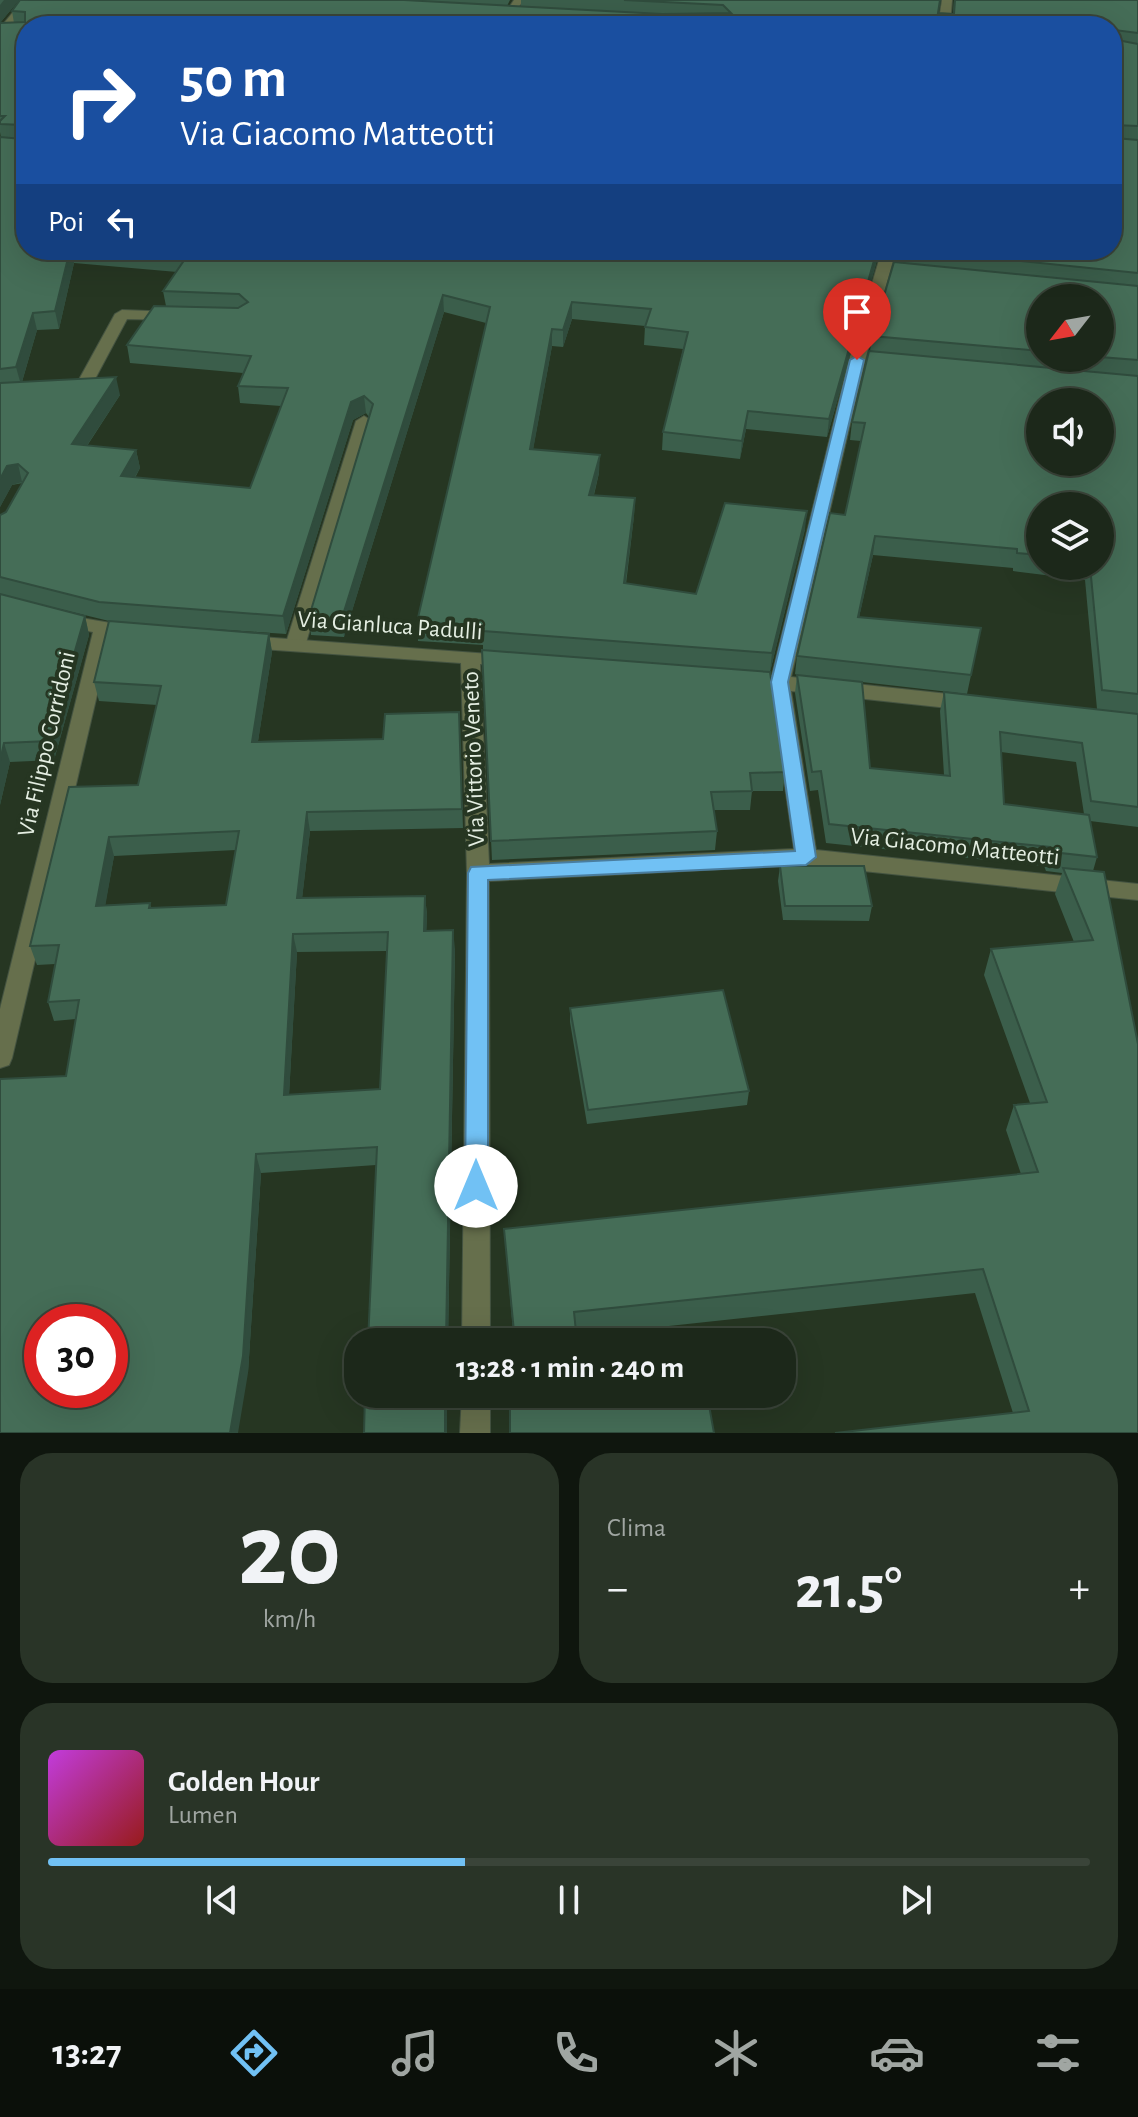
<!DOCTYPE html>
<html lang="it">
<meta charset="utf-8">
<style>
:root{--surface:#1c281a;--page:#293427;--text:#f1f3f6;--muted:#a0a6a2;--line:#3a4439;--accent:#71c1f4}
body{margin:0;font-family:"Alegreya Sans",sans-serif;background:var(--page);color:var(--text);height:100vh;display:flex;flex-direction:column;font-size:30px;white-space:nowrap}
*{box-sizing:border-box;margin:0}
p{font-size:26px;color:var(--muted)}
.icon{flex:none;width:44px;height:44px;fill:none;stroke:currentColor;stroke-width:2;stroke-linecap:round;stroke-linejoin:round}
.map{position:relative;height:1433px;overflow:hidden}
.drawer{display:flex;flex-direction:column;gap:20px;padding:20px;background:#0f160e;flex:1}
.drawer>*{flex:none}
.hud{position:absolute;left:16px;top:16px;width:1106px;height:244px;border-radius:32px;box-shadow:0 8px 32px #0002,0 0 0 2px var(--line);background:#1a4fa0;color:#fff;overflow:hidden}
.needle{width:52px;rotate:239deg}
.fabs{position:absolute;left:1026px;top:284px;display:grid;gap:16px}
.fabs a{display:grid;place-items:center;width:88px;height:88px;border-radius:50%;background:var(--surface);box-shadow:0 8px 32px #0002,0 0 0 2px var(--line);font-size:40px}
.speed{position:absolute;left:24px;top:1304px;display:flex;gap:16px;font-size:40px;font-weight:700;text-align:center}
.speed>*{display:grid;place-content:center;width:104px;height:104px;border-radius:50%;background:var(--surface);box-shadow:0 8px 32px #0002,0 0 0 2px var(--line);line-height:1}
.speed .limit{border:12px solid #d22;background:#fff;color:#111}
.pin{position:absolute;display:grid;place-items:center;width:68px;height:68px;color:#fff;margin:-82px -34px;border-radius:50% 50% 50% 0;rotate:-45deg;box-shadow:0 0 8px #0007}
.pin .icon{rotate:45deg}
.me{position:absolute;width:88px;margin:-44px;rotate:0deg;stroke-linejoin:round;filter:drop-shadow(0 0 6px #0008)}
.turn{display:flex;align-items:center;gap:28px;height:168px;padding:0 32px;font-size:36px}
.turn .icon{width:104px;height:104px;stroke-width:2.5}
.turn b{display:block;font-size:56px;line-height:68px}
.then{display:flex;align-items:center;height:76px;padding:0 32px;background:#0003;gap:16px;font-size:30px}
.big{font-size:60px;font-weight:600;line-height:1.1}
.drawer .widget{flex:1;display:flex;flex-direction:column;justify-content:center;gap:12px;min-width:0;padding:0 28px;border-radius:32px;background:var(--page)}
.drawer .dial{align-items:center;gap:0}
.dial b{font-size:104px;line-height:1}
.song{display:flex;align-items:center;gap:24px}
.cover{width:96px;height:96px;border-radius:12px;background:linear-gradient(135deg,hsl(290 70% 55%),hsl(0 70% 35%))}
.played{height:8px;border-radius:4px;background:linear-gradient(90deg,var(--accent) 40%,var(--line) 40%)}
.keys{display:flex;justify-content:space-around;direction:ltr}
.heat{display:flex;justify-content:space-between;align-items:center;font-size:44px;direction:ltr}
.drawer .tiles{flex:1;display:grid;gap:20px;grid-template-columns:1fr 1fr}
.widget:last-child{grid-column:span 2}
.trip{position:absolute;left:344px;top:1328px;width:452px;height:80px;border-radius:32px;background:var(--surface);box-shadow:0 8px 32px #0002,0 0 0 2px var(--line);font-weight:600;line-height:80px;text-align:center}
.tabs{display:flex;height:128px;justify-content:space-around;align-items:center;background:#0b100a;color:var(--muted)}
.tabs .icon{width:56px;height:56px}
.tabs .on{color:var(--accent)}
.tabs b{font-size:36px;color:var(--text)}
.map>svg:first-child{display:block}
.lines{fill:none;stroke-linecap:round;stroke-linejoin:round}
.service-casing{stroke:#445341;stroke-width:2}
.minor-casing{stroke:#445341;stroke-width:2}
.service{fill:#666f4c;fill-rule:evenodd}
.minor{fill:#666f4c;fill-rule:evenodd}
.wall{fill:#3b5e4b;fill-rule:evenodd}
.shaded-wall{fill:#304c3d}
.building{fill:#456d57;stroke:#304c3d;stroke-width:2;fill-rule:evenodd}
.route{fill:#71c1f4;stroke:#497d9f;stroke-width:2}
.labels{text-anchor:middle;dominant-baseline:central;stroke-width:8;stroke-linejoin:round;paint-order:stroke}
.street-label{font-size:24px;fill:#e4eee2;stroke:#263622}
</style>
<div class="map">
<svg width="1138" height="1433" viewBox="0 0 1138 1433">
<rect width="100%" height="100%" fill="#263622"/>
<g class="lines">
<defs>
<g id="service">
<polygon points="122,310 175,312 182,316 175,320 127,319 88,392 62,393 62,387 76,385 115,314"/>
<polygon points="364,416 372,421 305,646 302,650 288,650 285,646 356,421"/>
</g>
<g id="minor">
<polygon points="23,0 34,0 0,38 0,28"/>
<polygon points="514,0 524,0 512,15 506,12"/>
<polygon points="942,0 952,0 950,26 938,26"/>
<polygon points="882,250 896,250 865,360 791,677 967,696 977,703 967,710 791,691 816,850 1138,884 1138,900 806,865 489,881 490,1342 462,1342 467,873 461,663 246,648 236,642 246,636 516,656 519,660 509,666 480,664 489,864 794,849 771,688 745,685 735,679 745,673 772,675 849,360"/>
<polygon points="64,615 134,627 143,633 134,639 111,635 12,1058 9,1065 0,1068 0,1009 93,632 57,625 55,621"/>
<polygon points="462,1394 490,1394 490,1433 460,1433"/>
</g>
</defs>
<use href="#service" class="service-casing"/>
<use href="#minor" class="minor-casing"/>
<use href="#service" class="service"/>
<use href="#minor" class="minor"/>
</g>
<g class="wall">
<path d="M0,0h19l-19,23h14l-2,-12 8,-11h490l-3,6 14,1v-7h419l-2,13 15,1 1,-14h184v714l-41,-5 -12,-129 -72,-9v-3l-140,-13 -14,62 122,11 -14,66 -105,-12 8,86 74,7 -4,-64 4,-19 194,22v113l-48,-6 7,36 -4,14 45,562 -125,-20 -38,-120 -399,43 1,6h-63l-10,-113 517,-55 -15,-44 8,-25 16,-2 -46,-128 7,-26 83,-7 -19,-48 7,-21 -16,-2 -2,-5 -218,-23 -8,-53 -8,1 -15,-98 2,-18 -2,-1 2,-18 48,-141 16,-74 -11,-1 2,-18 18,-71 2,-15 23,-74 2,-12h215v-224h-1086v224h854l-53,187 -81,-8 -6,30 -78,-9 1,-18 20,-83 -39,-4 1,-19 -73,-7 -9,28 -11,-1 -19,103 66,24 -5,22 41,3 -1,18 -8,68 70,10 109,-65 -35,143 -287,-22v-5l-65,-4 -1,-19 69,-299 -42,-11 -100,325 -33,-2 -2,-18 60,-200 -3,-4 -13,7 -67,214 -171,-12 154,12 3,18 -14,89 125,-2 76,-27 4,116 -153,3 -8,67 123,-2 2,19 -1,16 29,18 -7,393h-80l8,-177 -115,8 -13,200 -182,-297 10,-57 -22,2 -6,-19 7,-38 -18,1 -7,-19 108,-161 19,-80 -58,-4 -5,-19 15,-61 -74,-18 50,13 4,19 -35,125 -44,2 -10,43v-290l6,-3 17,-29 -11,2 -12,22v-370l1,1 -1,-6zM74,263l103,9 -14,19 3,15 -39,39 3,18 113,10 -5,13 2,17 41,3 -31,82 -115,-10 5,-10 -4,-18 -49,-4 33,-51 -98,-13 15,-52 22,-1zM1040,298h60v60h-60zM1040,506l60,60h-60zM1001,752l75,10 8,52 -80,-10zM236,850l-10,55 -75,3 -1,-5 -45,2 9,-49zM387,951l-7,138 -91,6 8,-143z"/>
<polygon points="482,650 785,772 783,791 752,791 750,810 714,810 717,831 715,850 492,860"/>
<polygon points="780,866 872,906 869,921 783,920 778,881"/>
<polygon points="570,1008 749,1091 747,1105 587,1124 570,1022"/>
</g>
<g class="shaded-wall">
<polygon points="4,0 19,0 0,23 0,5"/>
<polygon points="443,16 443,26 434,26"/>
<polygon points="70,250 72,250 74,263 59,329 55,311"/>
<polygon points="877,250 880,250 827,437 829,419"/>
<polygon points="443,295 444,312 344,637 342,618"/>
<polygon points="572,302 572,319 563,347 563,330"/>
<polygon points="33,313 37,330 21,385 16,367"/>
<polygon points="552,329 552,346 530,467 530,449"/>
<polygon points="116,377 120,395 76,462 72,444"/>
<polygon points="364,396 366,413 353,420 286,634 283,616 351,402"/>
<polygon points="748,411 746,429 740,459 742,441"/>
<polygon points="136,450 140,468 125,494 121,476"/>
<polygon points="600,455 599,473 589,513 589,495"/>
<polygon points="18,464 22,482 12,485 0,507 0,479 7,466"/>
<polygon points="635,498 634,516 623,602 624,583"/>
<polygon points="807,511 805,529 770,672 772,653"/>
<polygon points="875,536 873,555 855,636 858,617"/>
<polygon points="85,616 89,635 54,760 49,741"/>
<polygon points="269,634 272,652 255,761 252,742"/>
<polygon points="4,743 10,762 0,805 0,761"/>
<polygon points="307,812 310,831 300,917 297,898"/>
<polygon points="109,837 114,856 102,925 96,906"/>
<polygon points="425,896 427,915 426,950 424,931"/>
<polygon points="453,930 455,949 448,1342 446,1342"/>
<polygon points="293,934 297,952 288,1114 284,1095"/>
<polygon points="256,1154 261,1173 248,1373 238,1433 230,1433"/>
<rect x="445" y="1394" width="2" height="39"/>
</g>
<g class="building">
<polygon points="20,0 404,0 662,14 731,13 723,5 624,0 940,0 938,13 954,14 955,0 1138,0 1138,33 1115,30 1112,39 1138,44 1138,126 1114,125 1115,138 1138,140 1138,273 912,250 1112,250 1112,26 547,26 549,23 443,16 434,26 26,26 26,250 70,250 55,311 33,313 16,367 0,369 0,137 22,139 25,136 23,125 0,124 0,121 5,116 0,116 0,23 25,22 25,12 12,11"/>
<polygon points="118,250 877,250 829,419 748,411 742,441 663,432 688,332 645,327 651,309 572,302 563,330 552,329 530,449 600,455 589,495 635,498 624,583 696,594 725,503 807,511 772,653 483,631 483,626 417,622 490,307 443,295 342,618 309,617 373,404 364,396 351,402 283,616 99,602 0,577 0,515 6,512 28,473 18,464 7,466 0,479 0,383 116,377 72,444 136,450 121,476 250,488 288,388 238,386 251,356 127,345 154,306 238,308 248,302 239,294 163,291 187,256"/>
<polygon points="894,262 1138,286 1138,360 1100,357 1100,298 1040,298 1040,351 872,336"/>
<path d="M869,351l269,25v318l-36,-4 -12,-124h10v-60h-60v49l-23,-2v-4l-142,-13 -17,81 123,11 -10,47 -174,-19 33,-143 15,2 20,-92 -13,-1zM1040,402h60v60h-60z"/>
<polygon points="0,594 85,616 49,741 4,743 0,761"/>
<path d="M109,621l160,13 -17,108 131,-3 2,-25 74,-2 3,97 -155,3 -10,86 128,-2 -1,35 29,-1 -7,412h-78l9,-195 -121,7 -13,202 -13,77h-230v-354l66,-3 13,-76 -31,2 11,-57 -29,1 39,-159 69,-2 23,-99 -67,-4zM239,831l-13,74 -77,3 1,-5 -54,3 13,-69zM388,932l-8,157 -96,6 9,-161zM42,1322h68v68h-68z"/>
<polygon points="482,650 770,672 785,772 750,773 752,791 711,792 717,831 491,841"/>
<polygon points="797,675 862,682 870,768 950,776 944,692 1138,714 1138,807 1091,801 1082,743 1000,732 1004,804 1089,815 1097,857 1052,852 1050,847 829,824 821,771 812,772"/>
<polygon points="780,866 864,866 872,906 785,906"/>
<polygon points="1063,868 1104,872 1138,1044 1138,1433 835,1433 1029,1411 983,1269 574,1312 577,1342 515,1342 504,1229 1038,1172 1014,1105 1047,1102 991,949 1093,940"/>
<polygon points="723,990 749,1091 588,1110 570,1008"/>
<polygon points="365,1394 445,1394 445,1433 364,1433"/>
<polygon points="510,1394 581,1394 582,1397 619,1394 707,1394 714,1433 510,1433"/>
</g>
<polygon class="route" points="857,356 864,360 788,682 816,857 806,865 488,880 488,1186 485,1193 476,1196 468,1193 465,1186 468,873 471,867 795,851 771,682 850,360"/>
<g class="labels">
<g class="street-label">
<text transform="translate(390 626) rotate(4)">Via Gianluca Padulli</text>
<text transform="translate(47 744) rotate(-77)">Via Filippo Corridoni</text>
<text transform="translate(474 759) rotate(-92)">Via Vittorio Veneto</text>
<text transform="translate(955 847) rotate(6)">Via Giacomo Matteotti</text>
</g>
</g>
</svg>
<div class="fabs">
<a><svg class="needle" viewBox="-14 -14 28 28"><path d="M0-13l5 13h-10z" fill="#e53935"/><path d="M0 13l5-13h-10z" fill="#a0a6a2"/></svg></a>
<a><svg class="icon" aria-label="sound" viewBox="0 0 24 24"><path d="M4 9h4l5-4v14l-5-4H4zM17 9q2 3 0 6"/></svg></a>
<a><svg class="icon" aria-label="layers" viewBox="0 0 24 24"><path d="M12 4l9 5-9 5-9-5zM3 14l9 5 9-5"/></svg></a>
</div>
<div class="speed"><div class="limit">30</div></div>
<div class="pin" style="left:857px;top:360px;background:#d93025"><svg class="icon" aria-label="arrive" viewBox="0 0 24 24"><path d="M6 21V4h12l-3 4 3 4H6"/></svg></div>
<svg class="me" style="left:476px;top:1186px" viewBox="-20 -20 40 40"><circle r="19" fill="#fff"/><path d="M0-13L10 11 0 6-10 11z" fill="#71c1f4"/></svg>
<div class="trip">13:28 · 1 min · 240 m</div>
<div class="hud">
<div class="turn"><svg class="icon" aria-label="right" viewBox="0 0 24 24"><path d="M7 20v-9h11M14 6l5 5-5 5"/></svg><div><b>50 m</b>Via Giacomo Matteotti</div></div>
<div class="then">Poi<svg class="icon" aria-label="left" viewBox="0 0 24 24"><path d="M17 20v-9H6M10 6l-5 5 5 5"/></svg></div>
</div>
</div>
<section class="drawer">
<div class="tiles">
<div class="widget dial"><b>20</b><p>km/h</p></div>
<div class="widget"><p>Clima</p>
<div class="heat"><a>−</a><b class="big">21.5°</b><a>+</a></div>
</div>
<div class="widget">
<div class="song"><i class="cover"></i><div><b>Golden Hour</b><p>Lumen</p></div></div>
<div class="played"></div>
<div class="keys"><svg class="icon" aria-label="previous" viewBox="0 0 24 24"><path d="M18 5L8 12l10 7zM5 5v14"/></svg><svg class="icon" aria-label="pause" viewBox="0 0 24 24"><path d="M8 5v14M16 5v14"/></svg><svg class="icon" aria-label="next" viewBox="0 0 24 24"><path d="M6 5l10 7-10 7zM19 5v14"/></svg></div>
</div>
</div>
</section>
<nav class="tabs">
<b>13:27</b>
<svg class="icon on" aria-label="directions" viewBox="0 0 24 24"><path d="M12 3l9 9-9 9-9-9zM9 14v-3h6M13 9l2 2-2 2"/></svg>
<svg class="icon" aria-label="music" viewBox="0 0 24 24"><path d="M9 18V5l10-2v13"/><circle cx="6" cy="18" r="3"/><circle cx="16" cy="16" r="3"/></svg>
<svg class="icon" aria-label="phone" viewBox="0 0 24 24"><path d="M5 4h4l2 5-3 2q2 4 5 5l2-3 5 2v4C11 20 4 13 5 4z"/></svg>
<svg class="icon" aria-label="climate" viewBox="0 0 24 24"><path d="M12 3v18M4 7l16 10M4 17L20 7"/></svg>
<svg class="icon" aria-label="car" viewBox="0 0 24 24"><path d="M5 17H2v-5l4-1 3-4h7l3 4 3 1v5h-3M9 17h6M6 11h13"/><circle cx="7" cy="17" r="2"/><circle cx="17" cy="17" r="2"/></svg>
<svg class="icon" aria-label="filters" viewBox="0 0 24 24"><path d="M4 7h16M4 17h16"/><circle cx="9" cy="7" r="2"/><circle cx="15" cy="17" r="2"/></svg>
</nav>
